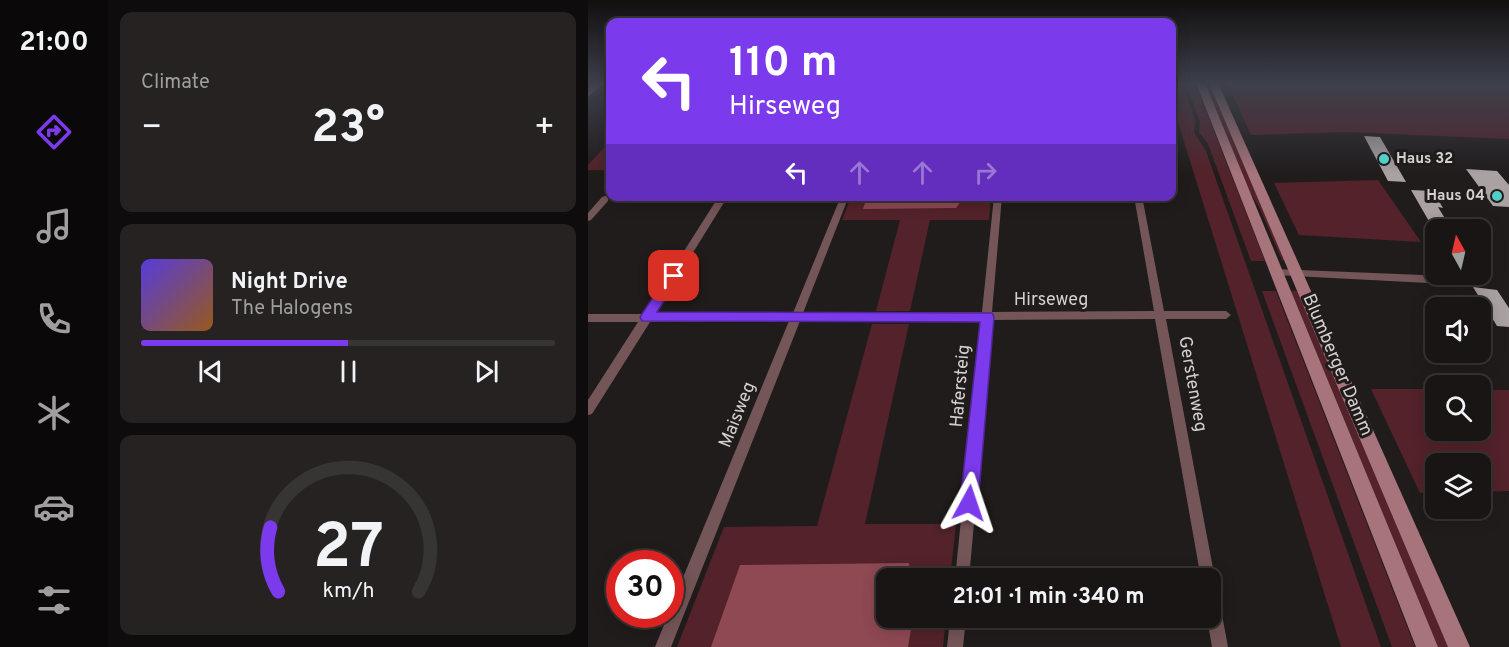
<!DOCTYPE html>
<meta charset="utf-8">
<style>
:root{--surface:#191515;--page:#262222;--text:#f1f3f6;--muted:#9f9fa0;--line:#373434;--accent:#7c3aed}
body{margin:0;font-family:Overpass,sans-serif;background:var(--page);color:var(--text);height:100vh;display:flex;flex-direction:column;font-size:22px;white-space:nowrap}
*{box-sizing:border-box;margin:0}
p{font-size:20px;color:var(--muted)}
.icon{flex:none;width:33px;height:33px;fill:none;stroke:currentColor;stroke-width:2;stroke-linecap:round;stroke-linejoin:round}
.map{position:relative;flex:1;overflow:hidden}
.side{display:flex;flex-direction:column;gap:12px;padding:12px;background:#0e0c0c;width:480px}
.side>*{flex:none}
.top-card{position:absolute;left:18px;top:18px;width:570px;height:183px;border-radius:12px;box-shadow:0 3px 15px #0003,0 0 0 2px var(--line);background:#7c3aed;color:#fff;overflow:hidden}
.needle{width:39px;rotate:352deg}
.controls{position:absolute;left:837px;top:219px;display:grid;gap:12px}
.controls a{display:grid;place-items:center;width:66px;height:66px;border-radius:12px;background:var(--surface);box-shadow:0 3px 15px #0003,0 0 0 2px var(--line);font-size:30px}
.speed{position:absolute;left:18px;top:550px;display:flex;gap:12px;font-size:30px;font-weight:700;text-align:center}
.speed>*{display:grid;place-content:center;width:78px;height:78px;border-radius:50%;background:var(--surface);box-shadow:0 3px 15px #0003,0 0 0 2px var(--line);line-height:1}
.speed .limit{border:9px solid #d22;background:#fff;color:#111}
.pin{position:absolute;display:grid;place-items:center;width:51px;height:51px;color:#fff;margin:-26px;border-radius:12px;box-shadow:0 3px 9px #0006}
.me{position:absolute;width:66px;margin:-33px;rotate:5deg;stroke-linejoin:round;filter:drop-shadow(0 0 4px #0008)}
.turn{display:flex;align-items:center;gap:21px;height:126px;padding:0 24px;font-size:27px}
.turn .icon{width:78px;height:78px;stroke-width:2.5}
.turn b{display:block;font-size:42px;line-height:51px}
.lanes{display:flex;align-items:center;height:57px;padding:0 24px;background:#0003;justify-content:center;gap:30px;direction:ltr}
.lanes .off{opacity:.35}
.big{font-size:45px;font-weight:700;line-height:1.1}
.side .card{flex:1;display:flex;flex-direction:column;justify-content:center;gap:9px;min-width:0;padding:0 21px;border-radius:12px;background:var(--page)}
.side .dial{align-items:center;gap:0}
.dial svg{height:156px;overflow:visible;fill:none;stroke:var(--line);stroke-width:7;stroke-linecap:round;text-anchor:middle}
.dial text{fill:var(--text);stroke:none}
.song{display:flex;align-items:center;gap:18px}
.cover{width:72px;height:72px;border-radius:9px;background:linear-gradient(135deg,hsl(250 70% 55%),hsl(30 70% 35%))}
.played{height:6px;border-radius:3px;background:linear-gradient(90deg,var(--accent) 50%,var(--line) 50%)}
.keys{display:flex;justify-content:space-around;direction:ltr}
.heat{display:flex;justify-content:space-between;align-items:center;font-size:33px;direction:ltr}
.trip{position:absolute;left:288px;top:568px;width:345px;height:60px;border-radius:12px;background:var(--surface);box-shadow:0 3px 15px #0003,0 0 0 2px var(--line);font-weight:700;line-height:60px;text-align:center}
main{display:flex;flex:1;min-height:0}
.tab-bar{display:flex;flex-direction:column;width:108px;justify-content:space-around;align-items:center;background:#0a0808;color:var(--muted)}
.tab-bar .icon{width:42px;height:42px}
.tab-bar .current{color:var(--accent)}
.tab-bar b{font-size:27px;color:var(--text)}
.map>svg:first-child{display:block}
.green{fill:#53222a}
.water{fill:#8e4953}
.building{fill:#a9a1a2}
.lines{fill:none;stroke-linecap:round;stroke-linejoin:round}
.street{fill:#745558;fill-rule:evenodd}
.secondary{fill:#a6747a;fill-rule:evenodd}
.route{fill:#7c3aed;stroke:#51269a;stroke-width:1.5}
.poi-dot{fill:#53cdc9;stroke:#211c1c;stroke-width:2}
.labels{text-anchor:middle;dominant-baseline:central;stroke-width:6;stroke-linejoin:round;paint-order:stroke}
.far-poi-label{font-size:15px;font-weight:bold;fill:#d4d0d1;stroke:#211c1c;text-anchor:start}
.street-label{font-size:18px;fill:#d4d0d1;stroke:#211c1c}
</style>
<main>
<nav class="tab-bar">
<b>21:00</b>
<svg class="icon current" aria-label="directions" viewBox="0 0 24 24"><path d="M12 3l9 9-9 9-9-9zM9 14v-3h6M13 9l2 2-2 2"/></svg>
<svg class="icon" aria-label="music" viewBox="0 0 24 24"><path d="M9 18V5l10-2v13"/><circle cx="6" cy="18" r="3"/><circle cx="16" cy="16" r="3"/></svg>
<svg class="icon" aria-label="phone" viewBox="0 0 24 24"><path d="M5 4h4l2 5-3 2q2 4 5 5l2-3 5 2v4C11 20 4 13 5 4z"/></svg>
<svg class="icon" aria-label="climate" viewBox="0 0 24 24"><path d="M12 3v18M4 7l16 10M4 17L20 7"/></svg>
<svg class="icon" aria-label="car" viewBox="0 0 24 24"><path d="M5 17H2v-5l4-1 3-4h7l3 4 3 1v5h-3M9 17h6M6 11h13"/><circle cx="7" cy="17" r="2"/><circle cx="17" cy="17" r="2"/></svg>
<svg class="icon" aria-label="filters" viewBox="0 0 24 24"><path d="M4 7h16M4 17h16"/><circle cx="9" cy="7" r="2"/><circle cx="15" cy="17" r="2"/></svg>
</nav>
<section class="side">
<div class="card"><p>Climate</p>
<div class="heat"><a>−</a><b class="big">23°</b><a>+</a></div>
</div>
<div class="card">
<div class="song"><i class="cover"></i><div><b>Night Drive</b><p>The Halogens</p></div></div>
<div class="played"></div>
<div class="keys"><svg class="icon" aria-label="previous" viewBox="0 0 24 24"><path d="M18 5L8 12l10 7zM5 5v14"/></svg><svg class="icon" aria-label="pause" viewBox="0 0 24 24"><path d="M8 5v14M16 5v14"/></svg><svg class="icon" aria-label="next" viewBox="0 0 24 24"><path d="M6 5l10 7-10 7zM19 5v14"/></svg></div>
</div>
<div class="card dial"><svg viewBox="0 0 100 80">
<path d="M14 69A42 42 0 1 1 86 69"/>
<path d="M14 69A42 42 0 0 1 10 36" stroke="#7c3aed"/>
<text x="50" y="56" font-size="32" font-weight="700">27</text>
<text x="50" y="72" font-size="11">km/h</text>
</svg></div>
</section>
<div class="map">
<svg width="921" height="647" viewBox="0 0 921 647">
<rect width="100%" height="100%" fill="#211c1c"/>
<g class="green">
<polygon points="584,83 595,83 607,121 606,132 618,151 793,647 753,647 584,103"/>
<polygon points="600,83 607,83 677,261 663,261 620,144 611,132 612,122 600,89"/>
<polygon points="616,83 622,83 697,261 694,260 672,209 659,187"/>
<polygon points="639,83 921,83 921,139 757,132 663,135"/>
<polygon points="22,141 22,170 0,170 0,165"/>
<polygon points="790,180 833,242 711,235 686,183"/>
<polygon points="263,197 403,197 401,220 342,220 322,311 288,311 312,220 254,220"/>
<polygon points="674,291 688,291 827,647 804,647"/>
<polygon points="701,291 711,291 862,647 848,647"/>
<polygon points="284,324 321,324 277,524 368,524 362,579 298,579 298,618 358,618 355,647 89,647 136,527 229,526"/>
<polygon points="783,389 847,389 848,430 892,430 893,390 921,390 921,491 893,492 892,464 848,464 847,492 832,493"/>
</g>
<g class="water">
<polygon points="279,197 279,196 376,197 368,208 275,209"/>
<polygon points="321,563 323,579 298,579 298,618 325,618 320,647 123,647 152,565"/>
</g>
<g class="building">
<polygon points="776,136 792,137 818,182 800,181"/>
<polygon points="878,169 909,171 921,185 921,207 905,206"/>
<polygon points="823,190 845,191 855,208 850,207 864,230 846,230"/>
<polygon points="885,287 909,290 921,308 921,327 909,326"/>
</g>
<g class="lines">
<g class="street">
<polygon points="17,196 20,197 20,201 3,220 0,221 0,213 14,197"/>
<polygon points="131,196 140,196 67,314 205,313 253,196 261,196 215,313 394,312 406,196 414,196 404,312 566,311 546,196 554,196 576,311 638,311 643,315 638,319 578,319 627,579 625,584 622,585 622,579 613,579 567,319 404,320 381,579 367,579 393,320 212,321 83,647 67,647 80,615 82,615 82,609 201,321 62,322 4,414 0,415 0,400 50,322 0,322 0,314 56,314"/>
<polygon points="687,269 859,276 864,280 859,284 687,275 682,272"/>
<polygon points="622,586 627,588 630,593 640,647 624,647 619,618 622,618"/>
<polygon points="362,618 378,618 375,647 359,647"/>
</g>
<g class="secondary">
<polygon points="6,83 16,83 0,97 0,89"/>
<polygon points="608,83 617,83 850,647 828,647"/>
<polygon points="621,83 630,83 882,647 860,647"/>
</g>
</g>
<linearGradient id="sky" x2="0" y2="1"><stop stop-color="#120f0f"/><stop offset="0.48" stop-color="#3d404b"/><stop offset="1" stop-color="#3d404b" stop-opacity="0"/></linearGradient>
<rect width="921" height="174" fill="url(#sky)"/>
<polygon class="route" points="86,271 92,276 69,312 404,313 406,317 390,503 387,510 381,512 375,510 372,503 392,322 54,321 52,317 54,314 81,273"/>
<g class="poi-dot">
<circle cx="796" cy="159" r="6"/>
<circle cx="909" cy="196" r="6"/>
</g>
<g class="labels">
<g class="far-poi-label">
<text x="808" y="159">Haus 32</text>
<text x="897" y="196" text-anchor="end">Haus 04</text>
</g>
<g class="street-label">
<text x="463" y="300">Hirseweg</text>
<text transform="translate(749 365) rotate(67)">Blumberger Damm</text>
<text transform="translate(604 384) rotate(80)">Gerstenweg</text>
<text transform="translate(373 386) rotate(-85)">Hafersteig</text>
<text transform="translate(150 415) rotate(-68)">Maisweg</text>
</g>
</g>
</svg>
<div class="controls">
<a><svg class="needle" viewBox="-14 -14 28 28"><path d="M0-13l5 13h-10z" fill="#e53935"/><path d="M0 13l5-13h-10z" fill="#9f9fa0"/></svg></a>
<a><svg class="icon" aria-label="sound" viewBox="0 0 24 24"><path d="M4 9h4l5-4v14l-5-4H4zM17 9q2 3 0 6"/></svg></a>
<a><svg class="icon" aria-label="search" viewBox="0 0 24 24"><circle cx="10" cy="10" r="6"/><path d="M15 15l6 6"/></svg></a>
<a><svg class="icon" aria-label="layers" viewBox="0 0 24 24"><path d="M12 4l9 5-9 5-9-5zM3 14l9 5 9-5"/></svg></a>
</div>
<div class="speed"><div class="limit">30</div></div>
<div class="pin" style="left:86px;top:276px;background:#d93025"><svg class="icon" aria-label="arrive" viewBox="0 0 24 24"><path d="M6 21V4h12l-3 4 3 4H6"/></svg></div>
<svg class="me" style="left:381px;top:503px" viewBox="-20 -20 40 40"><path d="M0-17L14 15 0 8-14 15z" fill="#7c3aed" stroke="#fff" stroke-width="4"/></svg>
<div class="trip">21:01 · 1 min · 340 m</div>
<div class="top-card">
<div class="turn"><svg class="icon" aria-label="left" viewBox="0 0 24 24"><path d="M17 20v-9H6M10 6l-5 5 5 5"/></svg><div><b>110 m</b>Hirseweg</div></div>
<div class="lanes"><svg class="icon" aria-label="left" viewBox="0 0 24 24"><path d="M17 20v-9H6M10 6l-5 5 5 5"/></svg><svg class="icon off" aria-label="ahead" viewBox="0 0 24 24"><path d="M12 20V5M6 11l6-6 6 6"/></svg><svg class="icon off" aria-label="ahead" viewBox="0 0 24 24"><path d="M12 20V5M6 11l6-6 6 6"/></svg><svg class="icon off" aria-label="right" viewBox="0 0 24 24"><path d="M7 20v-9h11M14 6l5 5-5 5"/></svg></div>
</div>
</div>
</main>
